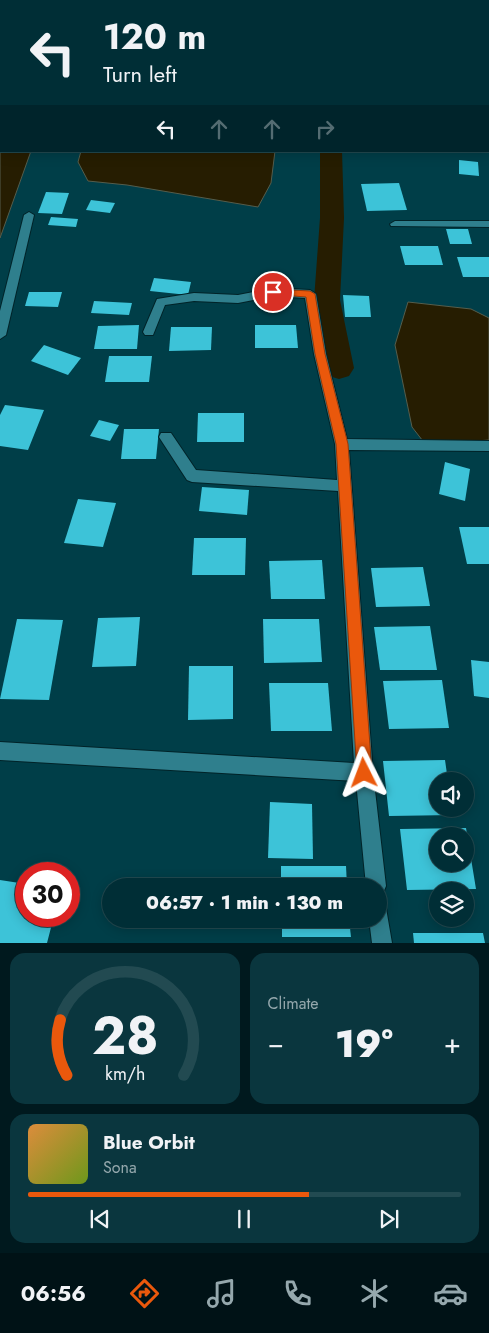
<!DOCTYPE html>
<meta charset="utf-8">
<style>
:root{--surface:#002e36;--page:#0a363e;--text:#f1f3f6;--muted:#95a8ad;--line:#224a51;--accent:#ea580c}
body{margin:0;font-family:Jost,sans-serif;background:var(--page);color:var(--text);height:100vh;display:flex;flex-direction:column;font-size:19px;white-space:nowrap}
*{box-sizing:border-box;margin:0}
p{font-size:16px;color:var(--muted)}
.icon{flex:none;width:28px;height:28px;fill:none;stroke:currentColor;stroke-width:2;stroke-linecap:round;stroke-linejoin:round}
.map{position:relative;height:943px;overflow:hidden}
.drawer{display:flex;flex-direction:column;gap:10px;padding:10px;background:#00191e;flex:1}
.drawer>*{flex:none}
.hud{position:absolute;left:0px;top:0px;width:490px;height:152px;box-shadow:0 2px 12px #0003,0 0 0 1px var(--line);background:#002e36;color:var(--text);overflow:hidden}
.buttons{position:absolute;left:429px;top:772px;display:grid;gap:10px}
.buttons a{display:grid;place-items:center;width:45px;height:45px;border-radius:50%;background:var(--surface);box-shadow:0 2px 12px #0003,0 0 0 1px var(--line);font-size:25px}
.speed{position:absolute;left:15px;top:862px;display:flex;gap:10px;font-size:25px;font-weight:700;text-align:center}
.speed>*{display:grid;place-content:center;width:65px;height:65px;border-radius:50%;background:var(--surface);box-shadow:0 2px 12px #0003,0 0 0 1px var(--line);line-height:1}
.speed .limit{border:8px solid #d22;background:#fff;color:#111}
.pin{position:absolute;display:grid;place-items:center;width:42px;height:42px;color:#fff;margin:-21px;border:2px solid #fff;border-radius:50%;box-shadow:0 1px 5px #0007}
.me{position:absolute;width:55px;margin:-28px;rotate:357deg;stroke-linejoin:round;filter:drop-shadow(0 0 4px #0008)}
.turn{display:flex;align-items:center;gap:18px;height:105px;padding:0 20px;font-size:22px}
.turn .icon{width:65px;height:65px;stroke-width:2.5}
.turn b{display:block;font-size:35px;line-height:42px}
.lanes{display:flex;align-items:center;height:48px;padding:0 20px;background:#0003;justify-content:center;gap:25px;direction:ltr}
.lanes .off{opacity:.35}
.big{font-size:38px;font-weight:800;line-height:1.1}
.drawer .tile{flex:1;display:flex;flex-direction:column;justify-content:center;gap:8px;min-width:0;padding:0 18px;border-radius:15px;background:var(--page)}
.drawer .dial{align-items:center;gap:0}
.dial svg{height:130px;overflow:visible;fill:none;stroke:var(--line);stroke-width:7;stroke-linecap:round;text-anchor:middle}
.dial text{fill:var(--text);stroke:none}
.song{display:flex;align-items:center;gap:15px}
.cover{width:60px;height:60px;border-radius:8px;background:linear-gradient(135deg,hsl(30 70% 55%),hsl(80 70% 35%))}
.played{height:5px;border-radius:2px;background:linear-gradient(90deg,var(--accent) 65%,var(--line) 65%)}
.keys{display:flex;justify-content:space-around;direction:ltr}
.heat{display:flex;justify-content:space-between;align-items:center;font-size:28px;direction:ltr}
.drawer .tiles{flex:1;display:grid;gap:10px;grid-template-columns:1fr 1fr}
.tile:last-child{grid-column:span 2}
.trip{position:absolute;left:102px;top:878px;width:285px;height:50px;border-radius:25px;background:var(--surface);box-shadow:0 2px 12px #0003,0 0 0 1px var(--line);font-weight:800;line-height:50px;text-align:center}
.menu{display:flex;height:80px;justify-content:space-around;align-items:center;background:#001216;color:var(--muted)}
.menu .icon{width:35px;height:35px}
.menu .current{color:var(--accent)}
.menu b{font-size:22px;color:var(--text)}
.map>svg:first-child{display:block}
.water{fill:#261d01;stroke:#555d4c}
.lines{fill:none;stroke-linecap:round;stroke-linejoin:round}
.canal{fill:#261d01;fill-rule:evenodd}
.building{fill:#3dc3d8;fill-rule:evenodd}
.minor-casing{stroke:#012328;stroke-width:2}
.minor{fill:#2f7f8d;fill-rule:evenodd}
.route{fill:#ea580c;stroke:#983908}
</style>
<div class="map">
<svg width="489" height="943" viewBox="0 0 489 943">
<rect width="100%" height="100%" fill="#003e48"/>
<g class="water">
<polygon points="0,0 81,0 1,1 1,151 31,151 0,238"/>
<polygon points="81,151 275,151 271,183 258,207 127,185 88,181 78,162"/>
<polygon points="408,302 471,309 489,318 489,440 426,445 412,427 395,345"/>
</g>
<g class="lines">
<g class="canal">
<polygon points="322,0 340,0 340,1 323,1"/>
<polygon points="320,151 342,151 344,218 340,300 354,368 349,376 339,379 329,376 324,368 314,300 320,218"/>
</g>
</g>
<g class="building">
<polygon points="459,160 478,162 479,176 459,174"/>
<polygon points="399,183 407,210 367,211 361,184"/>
<polygon points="46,192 69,193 62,214 38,213"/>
<polygon points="91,200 115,203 110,213 86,210"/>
<polygon points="51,217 78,219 76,227 48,225"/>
<polygon points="446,229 468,229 472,244 450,244"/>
<polygon points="400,246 438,246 443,265 405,265"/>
<polygon points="457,257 489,257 489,277 463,277"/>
<polygon points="154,278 191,282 188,295 150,291"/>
<polygon points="29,292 62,292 58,307 25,306"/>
<polygon points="343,295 369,296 371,317 345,317"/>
<polygon points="94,301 132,303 129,315 91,313"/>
<polygon points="139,325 137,349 94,349 98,326"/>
<polygon points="255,325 296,325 298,348 255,348"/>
<polygon points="171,327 212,327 211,350 169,351"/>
<polygon points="44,345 81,358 68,375 31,361"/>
<polygon points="109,356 152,356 149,382 105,382"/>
<polygon points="5,405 44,410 28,450 0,446 0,415"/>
<polygon points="198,413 244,413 244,442 197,442"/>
<polygon points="99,420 119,425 110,441 90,436"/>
<polygon points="124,429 159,429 156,459 121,459"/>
<polygon points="445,462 470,469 465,501 439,494"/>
<polygon points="202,487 249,490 247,515 199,511"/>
<polygon points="78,499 116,503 103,547 64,543"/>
<polygon points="459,527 489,527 489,564 467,564"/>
<polygon points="194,538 246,538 245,575 192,575"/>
<polygon points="322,560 325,599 271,599 269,561"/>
<polygon points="423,567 430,606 376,607 371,568"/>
<polygon points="140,617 136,666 92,667 98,618"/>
<polygon points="17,619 63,620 49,700 0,699"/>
<polygon points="263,619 319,619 322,662 264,663"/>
<polygon points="430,626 437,670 380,670 374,627"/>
<polygon points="471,660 489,662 489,698 474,696"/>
<polygon points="189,666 233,666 233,719 188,720"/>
<polygon points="442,680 449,728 389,729 383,681"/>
<polygon points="269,683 328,683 332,731 271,731"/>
<polygon points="445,760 448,781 438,781 438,809 453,809 454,815 389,816 383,761"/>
<polygon points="270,802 312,804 313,859 268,858"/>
<path d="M466,828l10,61 -69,1 -7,-61zM438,836h27v28h-27z"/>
<polygon points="281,866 346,866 347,886 281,886"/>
<polygon points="0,880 26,884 26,916 54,916 47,943 0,943"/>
<polygon points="282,919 349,919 351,937 282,937"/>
<polygon points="413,933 483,933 485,943 414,943"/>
</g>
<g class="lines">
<defs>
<g id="minor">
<polygon points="29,212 34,215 6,335 0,339 0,311 24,215"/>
<polygon points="395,221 489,221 489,227 391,226 390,224"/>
<polygon points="273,288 310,290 316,294 326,354 347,439 489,441 489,451 349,450 373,773 386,886 383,893 379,895 379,886 366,886 356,781 0,760 0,742 354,763 338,491 192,482 187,480 159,437 161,433 171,433 196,470 337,480 335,444 314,354 305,298 273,296 238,303 194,301 165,305 153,335 145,335 143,332 157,299 194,293 238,295"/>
<polygon points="379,905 386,908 392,943 372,943 369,919 379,919"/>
</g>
</defs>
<use href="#minor" class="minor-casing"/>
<use href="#minor" class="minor"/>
</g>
<polygon class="route" points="273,289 310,291 315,294 325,354 348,444 372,773 369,779 364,781 359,779 357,773 336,444 315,354 306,297 270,294 268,292"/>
</svg>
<div class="buttons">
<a><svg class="icon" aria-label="sound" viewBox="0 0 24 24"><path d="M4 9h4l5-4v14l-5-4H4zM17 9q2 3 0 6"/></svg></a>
<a><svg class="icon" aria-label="search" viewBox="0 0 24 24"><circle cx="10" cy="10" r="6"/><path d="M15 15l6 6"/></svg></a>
<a><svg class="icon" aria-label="layers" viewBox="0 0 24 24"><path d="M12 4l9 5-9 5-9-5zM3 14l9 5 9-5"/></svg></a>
</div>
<div class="speed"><div class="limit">30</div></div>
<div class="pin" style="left:273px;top:292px;background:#d93025"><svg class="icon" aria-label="arrive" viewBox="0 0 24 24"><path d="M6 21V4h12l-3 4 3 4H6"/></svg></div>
<svg class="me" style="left:364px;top:773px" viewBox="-20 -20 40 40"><path d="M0-17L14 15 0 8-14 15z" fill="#ea580c" stroke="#fff" stroke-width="4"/></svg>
<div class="trip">06:57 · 1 min · 130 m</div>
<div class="hud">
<div class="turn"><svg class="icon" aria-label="left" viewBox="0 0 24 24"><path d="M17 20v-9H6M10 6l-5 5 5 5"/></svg><div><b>120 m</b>Turn left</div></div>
<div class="lanes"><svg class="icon" aria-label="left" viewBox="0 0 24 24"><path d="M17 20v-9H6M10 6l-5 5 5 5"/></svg><svg class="icon off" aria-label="ahead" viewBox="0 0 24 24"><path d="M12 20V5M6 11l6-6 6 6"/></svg><svg class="icon off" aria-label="ahead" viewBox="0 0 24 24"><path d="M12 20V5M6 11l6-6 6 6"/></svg><svg class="icon off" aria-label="right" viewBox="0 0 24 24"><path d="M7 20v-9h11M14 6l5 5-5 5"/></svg></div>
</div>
</div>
<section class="drawer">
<div class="tiles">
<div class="tile dial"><svg viewBox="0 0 100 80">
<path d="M14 69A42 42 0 1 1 86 69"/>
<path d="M14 69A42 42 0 0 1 10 35" stroke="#ea580c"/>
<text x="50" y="56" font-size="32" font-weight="700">28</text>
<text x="50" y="72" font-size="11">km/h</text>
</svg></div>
<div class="tile"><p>Climate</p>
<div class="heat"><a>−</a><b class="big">19°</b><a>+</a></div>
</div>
<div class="tile">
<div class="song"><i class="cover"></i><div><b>Blue Orbit</b><p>Sona</p></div></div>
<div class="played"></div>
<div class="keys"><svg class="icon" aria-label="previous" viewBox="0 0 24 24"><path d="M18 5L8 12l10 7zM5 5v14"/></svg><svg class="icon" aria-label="pause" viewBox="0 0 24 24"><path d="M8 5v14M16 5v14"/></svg><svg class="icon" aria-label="next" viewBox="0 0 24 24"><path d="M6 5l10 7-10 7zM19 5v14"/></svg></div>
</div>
</div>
</section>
<nav class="menu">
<b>06:56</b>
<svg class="icon current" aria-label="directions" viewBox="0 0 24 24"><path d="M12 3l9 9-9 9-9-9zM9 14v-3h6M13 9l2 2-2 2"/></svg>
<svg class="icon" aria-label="music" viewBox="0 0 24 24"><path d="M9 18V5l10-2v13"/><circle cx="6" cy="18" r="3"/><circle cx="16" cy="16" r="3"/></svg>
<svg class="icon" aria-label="phone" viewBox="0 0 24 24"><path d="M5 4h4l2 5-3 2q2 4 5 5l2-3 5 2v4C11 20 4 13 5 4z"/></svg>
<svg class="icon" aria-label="climate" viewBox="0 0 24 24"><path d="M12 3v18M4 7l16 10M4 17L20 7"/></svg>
<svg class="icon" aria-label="car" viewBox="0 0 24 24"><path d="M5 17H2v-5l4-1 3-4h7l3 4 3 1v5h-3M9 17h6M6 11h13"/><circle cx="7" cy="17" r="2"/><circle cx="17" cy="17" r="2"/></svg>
</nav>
